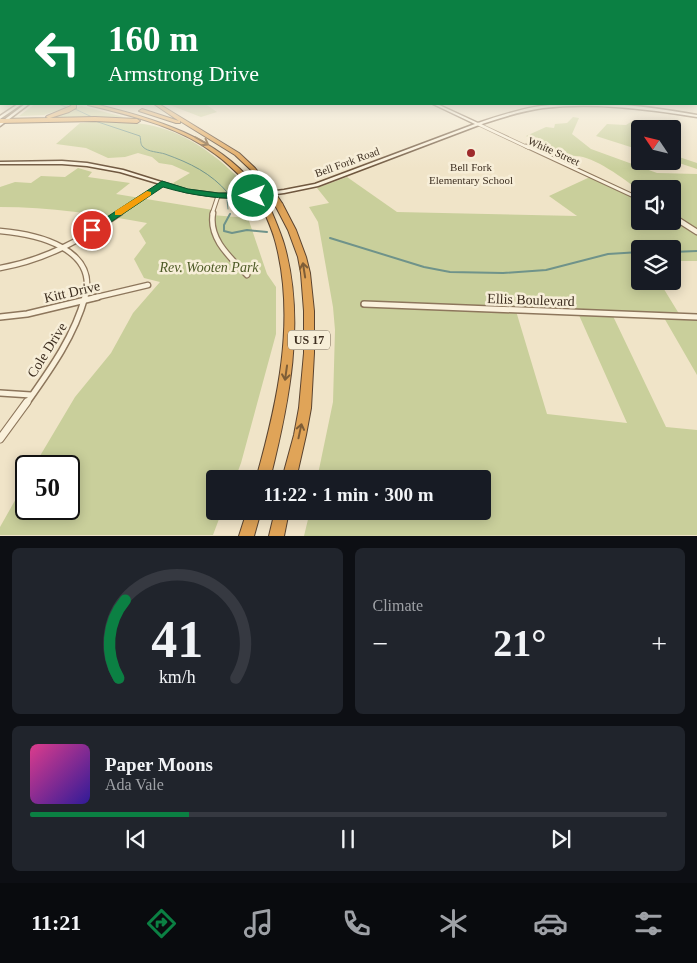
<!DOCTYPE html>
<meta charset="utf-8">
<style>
:root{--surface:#171b24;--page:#20242c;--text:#f1f3f6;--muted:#9ea1a6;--line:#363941;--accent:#0b8043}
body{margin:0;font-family:Georgia,serif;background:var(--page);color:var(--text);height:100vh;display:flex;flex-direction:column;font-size:19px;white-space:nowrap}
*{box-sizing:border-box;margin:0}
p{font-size:16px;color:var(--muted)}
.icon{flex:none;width:28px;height:28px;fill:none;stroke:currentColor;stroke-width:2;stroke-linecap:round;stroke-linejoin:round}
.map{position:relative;height:536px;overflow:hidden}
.panel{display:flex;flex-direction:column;gap:12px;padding:12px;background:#0d0f14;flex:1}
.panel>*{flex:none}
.guide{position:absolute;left:0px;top:0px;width:698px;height:105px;box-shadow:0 2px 12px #0003;background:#0b8043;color:#fff;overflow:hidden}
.needle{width:32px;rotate:305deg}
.buttons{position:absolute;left:631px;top:120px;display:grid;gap:10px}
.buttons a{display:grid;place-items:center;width:50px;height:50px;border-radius:5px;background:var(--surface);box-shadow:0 2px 12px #0003;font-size:25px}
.speed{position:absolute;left:15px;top:455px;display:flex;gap:10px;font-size:25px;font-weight:700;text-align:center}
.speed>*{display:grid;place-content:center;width:65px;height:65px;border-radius:50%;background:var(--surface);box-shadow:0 2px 12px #0003;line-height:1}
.speed .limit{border:2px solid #111;border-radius:8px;background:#fff;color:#111}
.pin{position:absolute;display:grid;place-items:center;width:42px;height:42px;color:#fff;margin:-21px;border:2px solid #fff;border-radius:50%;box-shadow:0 1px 5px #0007}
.me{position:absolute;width:55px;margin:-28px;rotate:270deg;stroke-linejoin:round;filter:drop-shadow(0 0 4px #0008)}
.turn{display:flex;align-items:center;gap:18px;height:105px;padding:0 25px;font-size:22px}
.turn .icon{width:65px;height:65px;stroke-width:2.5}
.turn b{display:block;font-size:35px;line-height:42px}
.big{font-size:38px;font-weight:700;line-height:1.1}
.panel .widget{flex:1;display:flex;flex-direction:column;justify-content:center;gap:8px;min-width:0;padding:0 18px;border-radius:8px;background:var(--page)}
.panel .dial{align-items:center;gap:0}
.dial svg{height:130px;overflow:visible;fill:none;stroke:var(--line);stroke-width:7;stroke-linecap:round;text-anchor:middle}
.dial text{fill:var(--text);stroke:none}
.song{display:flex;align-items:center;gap:15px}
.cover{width:60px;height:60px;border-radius:8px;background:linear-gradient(135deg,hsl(330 70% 55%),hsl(250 70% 35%))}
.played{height:5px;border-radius:2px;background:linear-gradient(90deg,var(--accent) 25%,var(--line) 25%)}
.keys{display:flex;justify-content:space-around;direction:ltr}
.heat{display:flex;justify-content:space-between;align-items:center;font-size:28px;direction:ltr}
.panel .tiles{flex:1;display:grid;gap:12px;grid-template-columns:1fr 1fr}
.widget:last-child{grid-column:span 2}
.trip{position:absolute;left:206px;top:470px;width:285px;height:50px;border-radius:5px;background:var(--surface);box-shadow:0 2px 12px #0003;font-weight:700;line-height:50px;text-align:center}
.tabs{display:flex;height:80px;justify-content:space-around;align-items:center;background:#090b0e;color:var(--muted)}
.tabs .icon{width:35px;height:35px}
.tabs .selected{color:var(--accent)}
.tabs b{font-size:22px;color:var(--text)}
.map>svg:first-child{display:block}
.green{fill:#c9cf9b;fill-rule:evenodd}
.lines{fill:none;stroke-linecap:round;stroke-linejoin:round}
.stream-far1{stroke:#6f938a;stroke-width:1}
.stream{stroke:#6f938a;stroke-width:2}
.street-far4-casing{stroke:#8d765c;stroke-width:4}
.street-far3-casing{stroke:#8d765c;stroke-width:5}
.street-far2-casing{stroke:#8d765c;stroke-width:7}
.street-far1-casing{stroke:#8d765c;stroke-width:8}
.street-casing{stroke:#8d765c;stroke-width:9}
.secondary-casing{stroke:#6f573f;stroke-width:3}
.highway-casing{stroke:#5b4430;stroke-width:2}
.street-far4{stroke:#faf1dc;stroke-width:2.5}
.street-far3{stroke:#faf1dc;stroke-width:3}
.street-far2{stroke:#faf1dc;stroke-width:4.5}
.street-far1{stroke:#faf1dc;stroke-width:5}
.street{stroke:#faf1dc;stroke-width:7}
.secondary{fill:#faf1dc;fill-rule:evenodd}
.highway{fill:#e0a458;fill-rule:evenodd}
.highway-bridge-casing{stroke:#5b4430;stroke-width:9;stroke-linecap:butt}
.highway-bridge{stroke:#e0a458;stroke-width:7}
.oneway{stroke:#7e5d36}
.route{fill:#0b8043;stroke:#07532c}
.slow{fill:#f59e0b}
.poi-dot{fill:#9e2a2b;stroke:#f7eed8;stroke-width:2}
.labels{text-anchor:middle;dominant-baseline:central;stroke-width:5;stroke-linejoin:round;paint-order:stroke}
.far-street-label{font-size:11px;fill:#3d2e20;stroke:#f7eed8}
.far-poi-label{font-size:11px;fill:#3d2e20;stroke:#f7eed8}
.shield{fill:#f7eed8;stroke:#756857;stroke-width:1}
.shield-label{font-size:12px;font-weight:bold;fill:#3d2e20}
.park-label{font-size:14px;font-style:italic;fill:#4d5a26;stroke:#f7eed8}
.street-label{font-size:14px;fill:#3d2e20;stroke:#f7eed8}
</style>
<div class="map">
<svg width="697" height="536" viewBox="0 0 697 536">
<rect width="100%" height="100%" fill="#f0e4c8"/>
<g class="green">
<polygon points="35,104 68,104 68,107 44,115 19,116"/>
<polygon points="167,104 205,104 217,112 201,117"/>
<polygon points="81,106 124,117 56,117"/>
<path d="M573,117l6,1 -7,16 19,15 66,24 40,1v87h-24l-1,-12h-32v32h19l22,36h16v58l-34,-59 -51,-2 54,113 31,3v105l-393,1 6,-25h172v-32h-165l16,-77 2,-72 -2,-23 -15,-85 -9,-15 20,-4 -12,-15 30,-11 50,35 180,4 -28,-20 41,-19 41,18 7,-5c-13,-11 -45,-34 -62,-34 -19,-1 -24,4 -43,-5l6,-5 -1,-3 -12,-7 20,-9 8,1 1,-4 12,-1zM640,189h32v32h-32zM516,311l62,2 49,110 -80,-9z"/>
<polygon points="634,120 677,130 679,157 697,163 697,169 673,161 672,129 640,129 640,150 596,136 607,124 626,125"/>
<path d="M104,121c19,1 38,1 57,7 33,9 73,40 92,68 -29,0 -56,-2 -85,-10l22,-13 -18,-8 -13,-2 -7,-6 -14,-4 -13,4 -17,1 -22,-10 -30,-4 24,-21z"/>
<path d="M78,168l14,4 -4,5 42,6 -14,11 97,16 -1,5 36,3 19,56 9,13v47l-35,129 -6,16h-20v32h7l-9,24h-213v-8l26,-46v28h43v-43h-35l41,-69 36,-44 22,-40 27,-31 -16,-4 -10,-19 12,-16 -7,-12 8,-8c-49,-9 -97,-16 -147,-16v-20l15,-5 16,1 10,-7 24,1z"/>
</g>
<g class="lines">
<g class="stream-far1">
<polyline points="58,104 66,107"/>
<polyline points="75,109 92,117"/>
<path d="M95,121l45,15c1,4 0,8 3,11 5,5 16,5 22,7 25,9 46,19 63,39"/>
<polyline points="227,200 228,209"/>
</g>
<g class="stream">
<polyline points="230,214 224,225 224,231 232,233 247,230 267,232"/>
<polyline points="330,238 424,267 450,272 503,273 546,270 608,254 640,252"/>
<polyline points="672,252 697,251"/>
</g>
<defs>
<polyline id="street-far4" points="478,124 529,148"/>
<g id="street-far3">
<polyline points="526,146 640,199"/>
<polyline points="119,214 162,184"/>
<polyline points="212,214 218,196"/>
</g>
<g id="street-far2">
<path d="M213,213c-5,26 18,45 34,62"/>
<polyline points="672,216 697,232"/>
<path d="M0,231c36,3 99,17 85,67"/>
<path d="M0,268c46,-8 83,-29 120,-55"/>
<polyline points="93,298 148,285"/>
</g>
<g id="street-far1">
<polyline points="364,304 697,317"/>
<polyline points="0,317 27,314 98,297"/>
<polyline points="0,393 31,395"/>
<path d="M26,404c24,-34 48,-67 59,-107"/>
</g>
<polyline id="street" points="0,439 27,402"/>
<g id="secondary">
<polygon points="18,104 22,104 0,119 0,116"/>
<polygon points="25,104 29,104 0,126 0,123"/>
<path d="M433,104h4l41,19c21,-7 42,-14 63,-17 52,-7 105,0 156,9v2c-51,-8 -103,-15 -154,-9 -22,3 -43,10 -64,17l-161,61 -34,7 -32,4h-33l-32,-5 -67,-20 -33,-6 -25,-2h-62v-2l62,-1 25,2 36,7 64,20 32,4h33l32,-4 31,-6 160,-60z"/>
</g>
<g id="highway">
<polygon points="72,104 76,104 76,108 69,112 50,118 95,117 137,119 140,121 137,123 95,121 0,123 0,119 48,118 46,117 47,116 71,106"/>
<path d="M88,104h7c63,16 119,31 162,83l-3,2 -2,-1c-12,-12 -23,-24 -37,-34 -37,-28 -83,-38 -127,-49z"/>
<polygon points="154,104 159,104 239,153 255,168 270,187 269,188 265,188 251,170 235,155 180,121 180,123 176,123 139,111 142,109 179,121"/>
<path d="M262,203h6l1,2c5,13 11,26 15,39 22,77 5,159 -14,235h-14c21,-75 40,-157 20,-235 -3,-13 -9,-26 -15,-39z"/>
<polygon points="276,203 282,203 283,205 296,230 306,257 310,273 314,311 314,353 311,408 306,435 296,479 282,479 294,435 299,408 304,353 304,311 301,273 298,257 288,230 275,205"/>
<polygon points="247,511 261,511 254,536 239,536"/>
<polygon points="275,511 289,511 284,536 269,536"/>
</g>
</defs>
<use href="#street-far4" class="street-far4-casing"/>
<use href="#street-far3" class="street-far3-casing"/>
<use href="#street-far2" class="street-far2-casing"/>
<use href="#street-far1" class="street-far1-casing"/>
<use href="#street" class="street-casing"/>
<use href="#secondary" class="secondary-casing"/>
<use href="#highway" class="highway-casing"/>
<use href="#street-far4" class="street-far4"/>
<use href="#street-far3" class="street-far3"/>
<use href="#street-far2" class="street-far2"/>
<use href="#street-far1" class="street-far1"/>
<use href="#street" class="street"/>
<use href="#secondary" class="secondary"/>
<use href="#highway" class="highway"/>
<defs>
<g id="highway-bridge">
<polyline points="254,187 265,205"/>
<polyline points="267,187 279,205"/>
</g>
</defs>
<use href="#highway-bridge" class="highway-bridge-casing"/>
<use href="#highway-bridge" class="highway-bridge"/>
</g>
<defs><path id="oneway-shaft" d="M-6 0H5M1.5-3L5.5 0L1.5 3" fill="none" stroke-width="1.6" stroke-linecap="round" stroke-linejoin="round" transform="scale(1.25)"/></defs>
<g class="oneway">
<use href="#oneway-shaft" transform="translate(202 141) rotate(30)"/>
<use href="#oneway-shaft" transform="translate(304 270) rotate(-99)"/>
<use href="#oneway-shaft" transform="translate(286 373) rotate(98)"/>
<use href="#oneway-shaft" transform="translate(300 431) rotate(-78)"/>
</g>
<linearGradient id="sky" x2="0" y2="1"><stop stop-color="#8fbad6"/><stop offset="0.56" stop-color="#f8f3e6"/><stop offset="1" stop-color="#f8f3e6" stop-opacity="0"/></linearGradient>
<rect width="697" height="169" fill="url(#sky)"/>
<path class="route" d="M162,181l26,8 30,4h35l5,3 -5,3c-32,0 -60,-3 -90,-12l-67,45h-7l-2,-2z"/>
<polygon class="slow" points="147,191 151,192 151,195 121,215 115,215 115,211"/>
<circle class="poi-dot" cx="471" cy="153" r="5"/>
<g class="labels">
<g class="far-street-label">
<text transform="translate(554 151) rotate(24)">White Street</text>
<text transform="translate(347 162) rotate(-20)">Bell Fork Road</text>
</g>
<g class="far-poi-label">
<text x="471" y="167">Bell Fork<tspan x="471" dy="13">Elementary School</tspan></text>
</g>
<rect class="shield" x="288" y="330.5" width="42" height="19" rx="4"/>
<g class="shield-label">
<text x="309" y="340">US 17</text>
</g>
<g class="park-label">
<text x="209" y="267">Rev. Wooten Park</text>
</g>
<g class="street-label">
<text transform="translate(72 292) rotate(-13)">Kitt Drive</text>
<text transform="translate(531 300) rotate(2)">Ellis Boulevard</text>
<text transform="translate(47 350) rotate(-58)">Cole Drive</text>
</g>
</g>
</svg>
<div class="buttons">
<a><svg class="needle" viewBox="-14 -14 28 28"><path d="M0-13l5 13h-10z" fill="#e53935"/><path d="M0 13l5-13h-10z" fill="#9ea1a6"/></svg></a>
<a><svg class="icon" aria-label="sound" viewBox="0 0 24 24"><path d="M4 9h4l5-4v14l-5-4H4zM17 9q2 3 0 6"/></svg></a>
<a><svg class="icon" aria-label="layers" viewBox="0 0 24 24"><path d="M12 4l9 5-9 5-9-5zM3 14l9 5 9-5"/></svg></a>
</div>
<div class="speed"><div class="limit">50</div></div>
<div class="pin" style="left:92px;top:230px;background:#d93025"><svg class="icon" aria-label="arrive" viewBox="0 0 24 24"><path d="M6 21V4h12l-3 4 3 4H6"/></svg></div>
<svg class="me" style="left:253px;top:196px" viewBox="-20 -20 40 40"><circle r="17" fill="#0b8043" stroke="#fff" stroke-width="3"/><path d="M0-11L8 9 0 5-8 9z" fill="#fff"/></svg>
<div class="trip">11:22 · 1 min · 300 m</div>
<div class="guide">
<div class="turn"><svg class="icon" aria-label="left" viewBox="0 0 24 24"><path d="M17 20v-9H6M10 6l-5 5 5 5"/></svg><div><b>160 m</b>Armstrong Drive</div></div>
</div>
</div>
<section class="panel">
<div class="tiles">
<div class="widget dial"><svg viewBox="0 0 100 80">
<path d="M14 69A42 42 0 1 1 86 69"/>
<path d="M14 69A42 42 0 0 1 18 21" stroke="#0b8043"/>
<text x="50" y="56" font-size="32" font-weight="700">41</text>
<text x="50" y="72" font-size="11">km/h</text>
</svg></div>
<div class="widget"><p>Climate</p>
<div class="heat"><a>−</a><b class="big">21°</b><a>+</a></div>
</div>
<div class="widget">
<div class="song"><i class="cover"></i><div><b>Paper Moons</b><p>Ada Vale</p></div></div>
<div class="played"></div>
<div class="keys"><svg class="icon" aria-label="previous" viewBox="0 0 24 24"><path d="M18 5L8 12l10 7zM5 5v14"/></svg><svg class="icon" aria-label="pause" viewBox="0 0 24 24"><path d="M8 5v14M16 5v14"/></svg><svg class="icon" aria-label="next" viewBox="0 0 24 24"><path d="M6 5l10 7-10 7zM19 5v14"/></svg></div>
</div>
</div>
</section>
<nav class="tabs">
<b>11:21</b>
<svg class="icon selected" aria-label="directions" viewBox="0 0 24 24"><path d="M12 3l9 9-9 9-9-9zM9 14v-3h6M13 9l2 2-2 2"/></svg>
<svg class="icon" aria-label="music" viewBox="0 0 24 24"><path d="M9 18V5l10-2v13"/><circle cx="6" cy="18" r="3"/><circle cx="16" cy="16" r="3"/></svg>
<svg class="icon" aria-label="phone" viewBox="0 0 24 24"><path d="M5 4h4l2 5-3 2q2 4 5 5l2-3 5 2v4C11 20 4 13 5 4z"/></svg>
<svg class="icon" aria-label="climate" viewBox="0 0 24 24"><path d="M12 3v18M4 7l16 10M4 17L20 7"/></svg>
<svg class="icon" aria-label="car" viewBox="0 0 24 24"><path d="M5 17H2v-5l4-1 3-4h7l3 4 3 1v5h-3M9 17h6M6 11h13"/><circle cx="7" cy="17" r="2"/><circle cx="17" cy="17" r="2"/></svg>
<svg class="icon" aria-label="filters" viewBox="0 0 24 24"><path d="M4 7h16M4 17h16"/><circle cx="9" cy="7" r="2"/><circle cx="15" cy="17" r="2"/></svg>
</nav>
